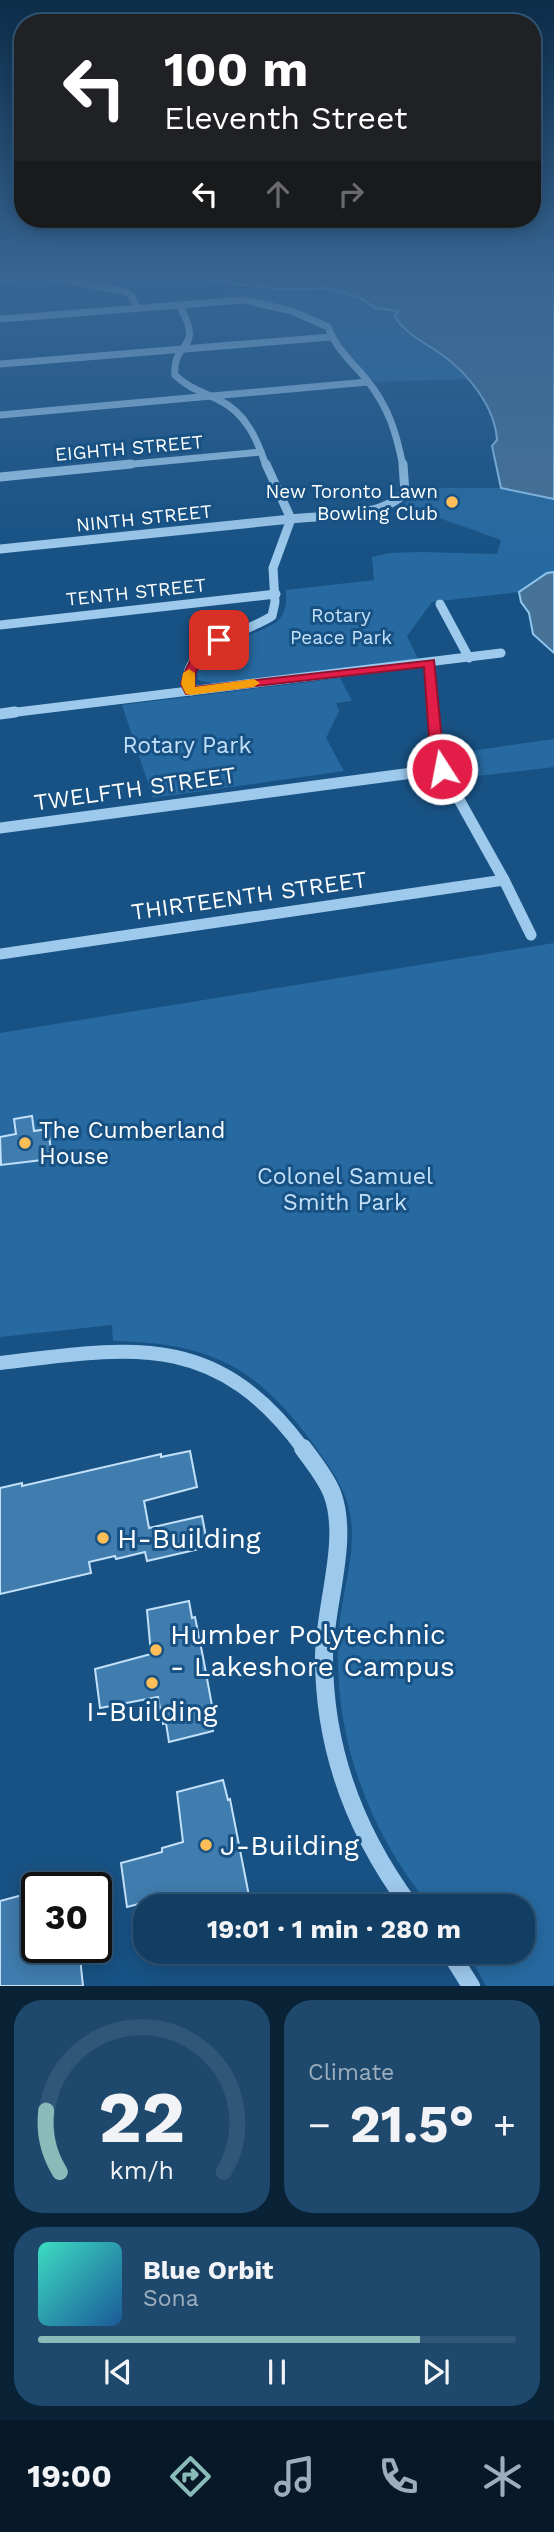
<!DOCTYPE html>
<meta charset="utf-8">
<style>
:root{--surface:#123e63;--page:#1f496c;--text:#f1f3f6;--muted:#9caebe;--line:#315778;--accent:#8bbbb9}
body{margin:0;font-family:"Work Sans",sans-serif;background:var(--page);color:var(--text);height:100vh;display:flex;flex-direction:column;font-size:26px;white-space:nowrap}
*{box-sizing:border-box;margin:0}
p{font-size:23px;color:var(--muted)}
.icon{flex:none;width:38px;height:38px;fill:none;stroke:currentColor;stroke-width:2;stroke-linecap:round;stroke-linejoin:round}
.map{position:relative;height:1986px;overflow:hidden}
.side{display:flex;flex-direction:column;gap:14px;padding:14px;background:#0a2236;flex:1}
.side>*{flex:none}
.banner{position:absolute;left:14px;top:14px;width:527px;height:214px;border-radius:28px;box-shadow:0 4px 18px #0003,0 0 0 2px var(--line);background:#202124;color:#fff;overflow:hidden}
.speed{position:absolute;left:21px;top:1872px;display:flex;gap:14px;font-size:35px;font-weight:700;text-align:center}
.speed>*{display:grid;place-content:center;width:91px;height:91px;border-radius:50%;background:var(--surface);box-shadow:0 4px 18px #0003,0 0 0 2px var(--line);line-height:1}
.speed .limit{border:4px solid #111;border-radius:10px;background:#fff;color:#111}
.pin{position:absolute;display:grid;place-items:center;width:60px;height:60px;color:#fff;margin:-30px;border-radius:14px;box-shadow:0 4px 10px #0006}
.me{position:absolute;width:77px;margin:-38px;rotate:349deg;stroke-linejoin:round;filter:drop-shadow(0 0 5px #0008)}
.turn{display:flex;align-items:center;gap:24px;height:147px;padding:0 35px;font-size:32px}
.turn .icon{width:91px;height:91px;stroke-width:2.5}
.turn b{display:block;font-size:49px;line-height:60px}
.lanes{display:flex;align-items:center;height:66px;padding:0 35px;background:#0003;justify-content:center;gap:35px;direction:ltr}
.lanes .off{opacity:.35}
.big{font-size:52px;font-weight:700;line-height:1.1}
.side .tile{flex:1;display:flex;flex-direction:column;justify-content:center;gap:10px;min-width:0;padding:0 24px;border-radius:28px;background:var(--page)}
.side .dial{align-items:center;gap:0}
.dial svg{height:182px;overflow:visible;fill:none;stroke:var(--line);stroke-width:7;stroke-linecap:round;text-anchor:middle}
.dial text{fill:var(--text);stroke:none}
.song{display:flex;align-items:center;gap:21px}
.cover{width:84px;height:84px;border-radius:10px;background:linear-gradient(135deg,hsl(170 70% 55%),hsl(210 70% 35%))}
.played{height:7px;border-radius:4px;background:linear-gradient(90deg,var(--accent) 80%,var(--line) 80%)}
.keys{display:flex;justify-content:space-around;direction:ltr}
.heat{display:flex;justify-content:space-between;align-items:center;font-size:38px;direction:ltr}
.side .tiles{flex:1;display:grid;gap:14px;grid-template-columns:1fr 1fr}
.tile:last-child{grid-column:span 2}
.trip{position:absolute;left:133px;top:1894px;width:402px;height:70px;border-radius:28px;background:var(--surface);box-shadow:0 4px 18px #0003,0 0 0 2px var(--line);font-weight:700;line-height:70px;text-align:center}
.menu{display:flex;height:112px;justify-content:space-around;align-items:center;background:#071928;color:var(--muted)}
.menu .icon{width:49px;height:49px}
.menu .current{color:var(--accent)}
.menu b{font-size:32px;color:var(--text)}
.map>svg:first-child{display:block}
.green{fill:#276aa1}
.water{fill:#477298;stroke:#8fc5ef;stroke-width:2}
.building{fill:#407cae;stroke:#c2e0f9;stroke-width:2}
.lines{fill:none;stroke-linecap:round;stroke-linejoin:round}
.minor-far4{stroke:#9dc9ec;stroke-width:7}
.minor-far3{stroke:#9dc9ec;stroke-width:9}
.minor-far2{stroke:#9dc9ec;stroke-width:11}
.minor-far1{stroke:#9dc9ec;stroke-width:14}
.minor{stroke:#9dc9ec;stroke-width:18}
.route{fill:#e11d48;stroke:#92132f;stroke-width:2}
.slow{fill:#f59e0b}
.poi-dot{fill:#ffbe58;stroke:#185284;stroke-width:2.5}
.labels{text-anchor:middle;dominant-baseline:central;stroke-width:6;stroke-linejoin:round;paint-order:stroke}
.far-street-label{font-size:19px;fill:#fff;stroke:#185284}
.far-poi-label{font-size:19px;fill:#fff;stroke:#185284;text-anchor:end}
.far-park-label{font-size:19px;fill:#c2e0f9;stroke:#185284}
.park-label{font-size:23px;fill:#c2e0f9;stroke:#185284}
.street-label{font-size:23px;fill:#fff;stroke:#185284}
.poi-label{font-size:23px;fill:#fff;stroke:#185284;text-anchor:start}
.near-poi-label{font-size:28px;fill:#fff;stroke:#185284;text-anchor:start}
</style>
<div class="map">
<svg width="554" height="1986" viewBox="0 0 554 1986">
<rect width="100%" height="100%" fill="#185284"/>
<g class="green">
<path d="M320,287l78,24 1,2 -4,4c17,27 55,34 73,62l-93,3 -34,-34 -10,-21 -79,-29 -29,1 -3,-6z"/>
<path d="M413,488h88l53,11v73l-7,1 -28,19 -87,10 -25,34 11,23 -203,25 -17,-4c-7,-41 68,-41 83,-63 6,-8 5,-17 5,-27l88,-10 -2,-23 18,-4 31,-1 76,2 4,-14 -98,-35 8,-8z"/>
<polygon points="340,678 352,701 336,703 339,711 326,738 344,771 153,798 122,705"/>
<polygon points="554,739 554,767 462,778 449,754"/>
<path d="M554,943v1043h-68l-19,-35h56v-45h-93c-63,-76 -99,-176 -91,-275 2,-36 17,-75 12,-111 -3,-29 -20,-51 -37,-75 -58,-79 -103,-102 -201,-104l-1,-16 -112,12v-304z"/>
</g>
<g class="water">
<path d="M189,274h365v225l-53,-11 -9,-42 5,-6c-2,-33 -29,-67 -56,-86 -17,-12 -34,-19 -46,-37l3,-6 -23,-3 -15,-10 -32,-10 -52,1 -79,-10z"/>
<polygon points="554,572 554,653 533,634 529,613 521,602 519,592 547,573"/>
</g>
<g class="building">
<polygon points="32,1116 34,1131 48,1129 51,1150 42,1160 1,1165 0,1137 16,1134 14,1119"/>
<polygon points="190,1451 197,1487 144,1501 149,1528 202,1516 208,1547 147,1561 145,1552 116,1559 115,1556 89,1562 91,1573 0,1594 0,1488 22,1483 22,1486 161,1454 161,1457"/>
<polygon points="189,1601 192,1618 195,1617 203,1657 213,1711 209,1712 213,1731 169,1742 166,1723 163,1724 158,1697 100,1708 95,1669 151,1654 147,1610"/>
<polygon points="223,1780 228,1800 230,1799 251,1906 192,1906 191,1895 170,1900 169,1896 127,1907 121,1863 162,1852 162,1848 183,1842 177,1792"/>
<polygon points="37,1891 37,1948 79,1948 83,1986 0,1986 0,1901"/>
</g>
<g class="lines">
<g class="minor-far4">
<polyline points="42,276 124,291 131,295 137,308"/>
<polyline points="0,279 50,275"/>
<path d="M179,305c27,47 -7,34 -4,70 13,13 28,17 44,25 27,13 38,39 47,66"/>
<path d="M0,319l244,-19 48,11 36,16c8,22 24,35 39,53 22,28 29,52 36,86"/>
<polyline points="0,364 331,337"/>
<polyline points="0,415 368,382"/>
<polyline points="112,466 261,452"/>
</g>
<g class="minor-far3">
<polyline points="0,477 131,464"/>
<polyline points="0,549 291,519 266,464"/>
<polyline points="440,604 469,658"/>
<polyline points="0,625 276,594"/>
<polyline points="429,662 433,714"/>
<path d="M191,691c-1,-5 -4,-12 -3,-16 2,-30 62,-44 84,-59l3,-14 -2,-34 18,-49c35,-4 88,0 114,-26l-2,-29"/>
<polyline points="1,714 501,653"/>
</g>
<g class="minor-far2">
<polyline points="433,712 436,751 442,769 504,880 531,935"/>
<polyline points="0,714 15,712"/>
<polyline points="0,828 442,769"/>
<polyline points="0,954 504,880"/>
</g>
<path class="minor-far1" d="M0,1363c132,-16 216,-33 304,87"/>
<g class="minor">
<path d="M303,1448c10,14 22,28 29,45 18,47 -8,114 -8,164 0,92 32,176 86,249"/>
<polyline points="449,1951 471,1986"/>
</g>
</g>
<linearGradient id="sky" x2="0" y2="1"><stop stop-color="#0d2d49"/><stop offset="0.5" stop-color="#376694"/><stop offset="1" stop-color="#376694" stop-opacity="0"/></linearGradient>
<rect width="554" height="552" fill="url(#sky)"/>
<path class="route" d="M219,637l6,3c-14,14 -34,23 -30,47l239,-27 9,91 6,18 -2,3h-10l-7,-21 -6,-84 -238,27 -5,-10c6,-22 16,-40 38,-47z"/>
<polygon class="slow" points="189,669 195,673 195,687 254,679 260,683 254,687 191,695 186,694 181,684 183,673"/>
<g class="poi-dot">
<circle cx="452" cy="502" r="7"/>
<circle cx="25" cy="1143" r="7"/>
<circle cx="103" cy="1538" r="7"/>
<circle cx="156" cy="1650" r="7"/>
<circle cx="152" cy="1683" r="7"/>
<circle cx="206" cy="1845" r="7"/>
</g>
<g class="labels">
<g class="far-street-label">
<text transform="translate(129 448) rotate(-5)">EIGHTH STREET</text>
<text transform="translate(144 518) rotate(-6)">NINTH STREET</text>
<text transform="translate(136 592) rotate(-6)">TENTH STREET</text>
</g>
<g class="far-poi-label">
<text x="438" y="491">New Toronto Lawn<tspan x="438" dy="22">Bowling Club</tspan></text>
</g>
<g class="far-park-label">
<text x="341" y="615">Rotary<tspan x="341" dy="22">Peace Park</tspan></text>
</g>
<g class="park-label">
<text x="187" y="745">Rotary Park</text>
<text x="345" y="1176">Colonel Samuel<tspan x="345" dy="26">Smith Park</tspan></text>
</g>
<g class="street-label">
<text transform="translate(135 789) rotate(-8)">TWELFTH STREET</text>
<text transform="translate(249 896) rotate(-8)">THIRTEENTH STREET</text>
</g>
<g class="poi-label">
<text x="39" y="1130">The Cumberland<tspan x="39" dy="26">House</tspan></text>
</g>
<g class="near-poi-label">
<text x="117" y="1538">H-Building</text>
<text x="170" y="1634">Humber Polytechnic<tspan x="170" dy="32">- Lakeshore Campus</tspan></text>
<text x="152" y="1711" text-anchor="middle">I-Building</text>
<text x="220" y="1845">J-Building</text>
</g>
</g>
</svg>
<div class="speed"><div class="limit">30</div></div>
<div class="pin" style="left:219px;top:640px;background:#d93025"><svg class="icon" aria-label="arrive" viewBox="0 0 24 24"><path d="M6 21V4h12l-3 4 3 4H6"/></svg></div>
<svg class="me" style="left:442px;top:769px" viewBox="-20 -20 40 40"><circle r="17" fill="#e11d48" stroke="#fff" stroke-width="3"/><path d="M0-11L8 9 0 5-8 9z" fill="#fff"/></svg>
<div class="trip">19:01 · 1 min · 280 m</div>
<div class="banner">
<div class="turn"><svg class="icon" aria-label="left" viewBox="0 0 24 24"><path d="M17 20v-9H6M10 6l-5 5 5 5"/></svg><div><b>100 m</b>Eleventh Street</div></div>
<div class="lanes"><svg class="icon" aria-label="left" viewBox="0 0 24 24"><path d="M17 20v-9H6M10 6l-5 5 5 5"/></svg><svg class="icon off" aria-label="ahead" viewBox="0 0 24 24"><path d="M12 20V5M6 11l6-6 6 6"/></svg><svg class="icon off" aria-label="right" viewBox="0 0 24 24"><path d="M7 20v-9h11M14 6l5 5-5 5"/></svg></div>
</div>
</div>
<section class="side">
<div class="tiles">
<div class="tile dial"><svg viewBox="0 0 100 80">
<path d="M14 69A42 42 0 1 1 86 69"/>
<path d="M14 69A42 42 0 0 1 8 42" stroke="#8bbbb9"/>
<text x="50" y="56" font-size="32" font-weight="700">22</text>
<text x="50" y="72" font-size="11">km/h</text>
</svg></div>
<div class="tile"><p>Climate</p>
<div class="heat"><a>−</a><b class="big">21.5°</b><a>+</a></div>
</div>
<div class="tile">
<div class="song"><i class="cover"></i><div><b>Blue Orbit</b><p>Sona</p></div></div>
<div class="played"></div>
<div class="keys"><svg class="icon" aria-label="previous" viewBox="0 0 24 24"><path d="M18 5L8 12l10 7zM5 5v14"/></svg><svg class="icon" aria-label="pause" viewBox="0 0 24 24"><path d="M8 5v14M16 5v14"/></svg><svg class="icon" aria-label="next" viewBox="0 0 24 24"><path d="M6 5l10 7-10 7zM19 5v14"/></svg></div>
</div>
</div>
</section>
<nav class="menu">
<b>19:00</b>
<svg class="icon current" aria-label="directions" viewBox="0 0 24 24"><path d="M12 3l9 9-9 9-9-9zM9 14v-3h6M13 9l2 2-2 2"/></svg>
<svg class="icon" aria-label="music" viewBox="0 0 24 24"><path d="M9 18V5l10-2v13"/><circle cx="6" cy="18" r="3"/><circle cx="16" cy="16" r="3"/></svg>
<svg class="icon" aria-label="phone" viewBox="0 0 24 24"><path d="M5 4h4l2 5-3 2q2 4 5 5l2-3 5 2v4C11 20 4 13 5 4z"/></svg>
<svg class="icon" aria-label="climate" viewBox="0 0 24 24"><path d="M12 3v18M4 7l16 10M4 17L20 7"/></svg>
</nav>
